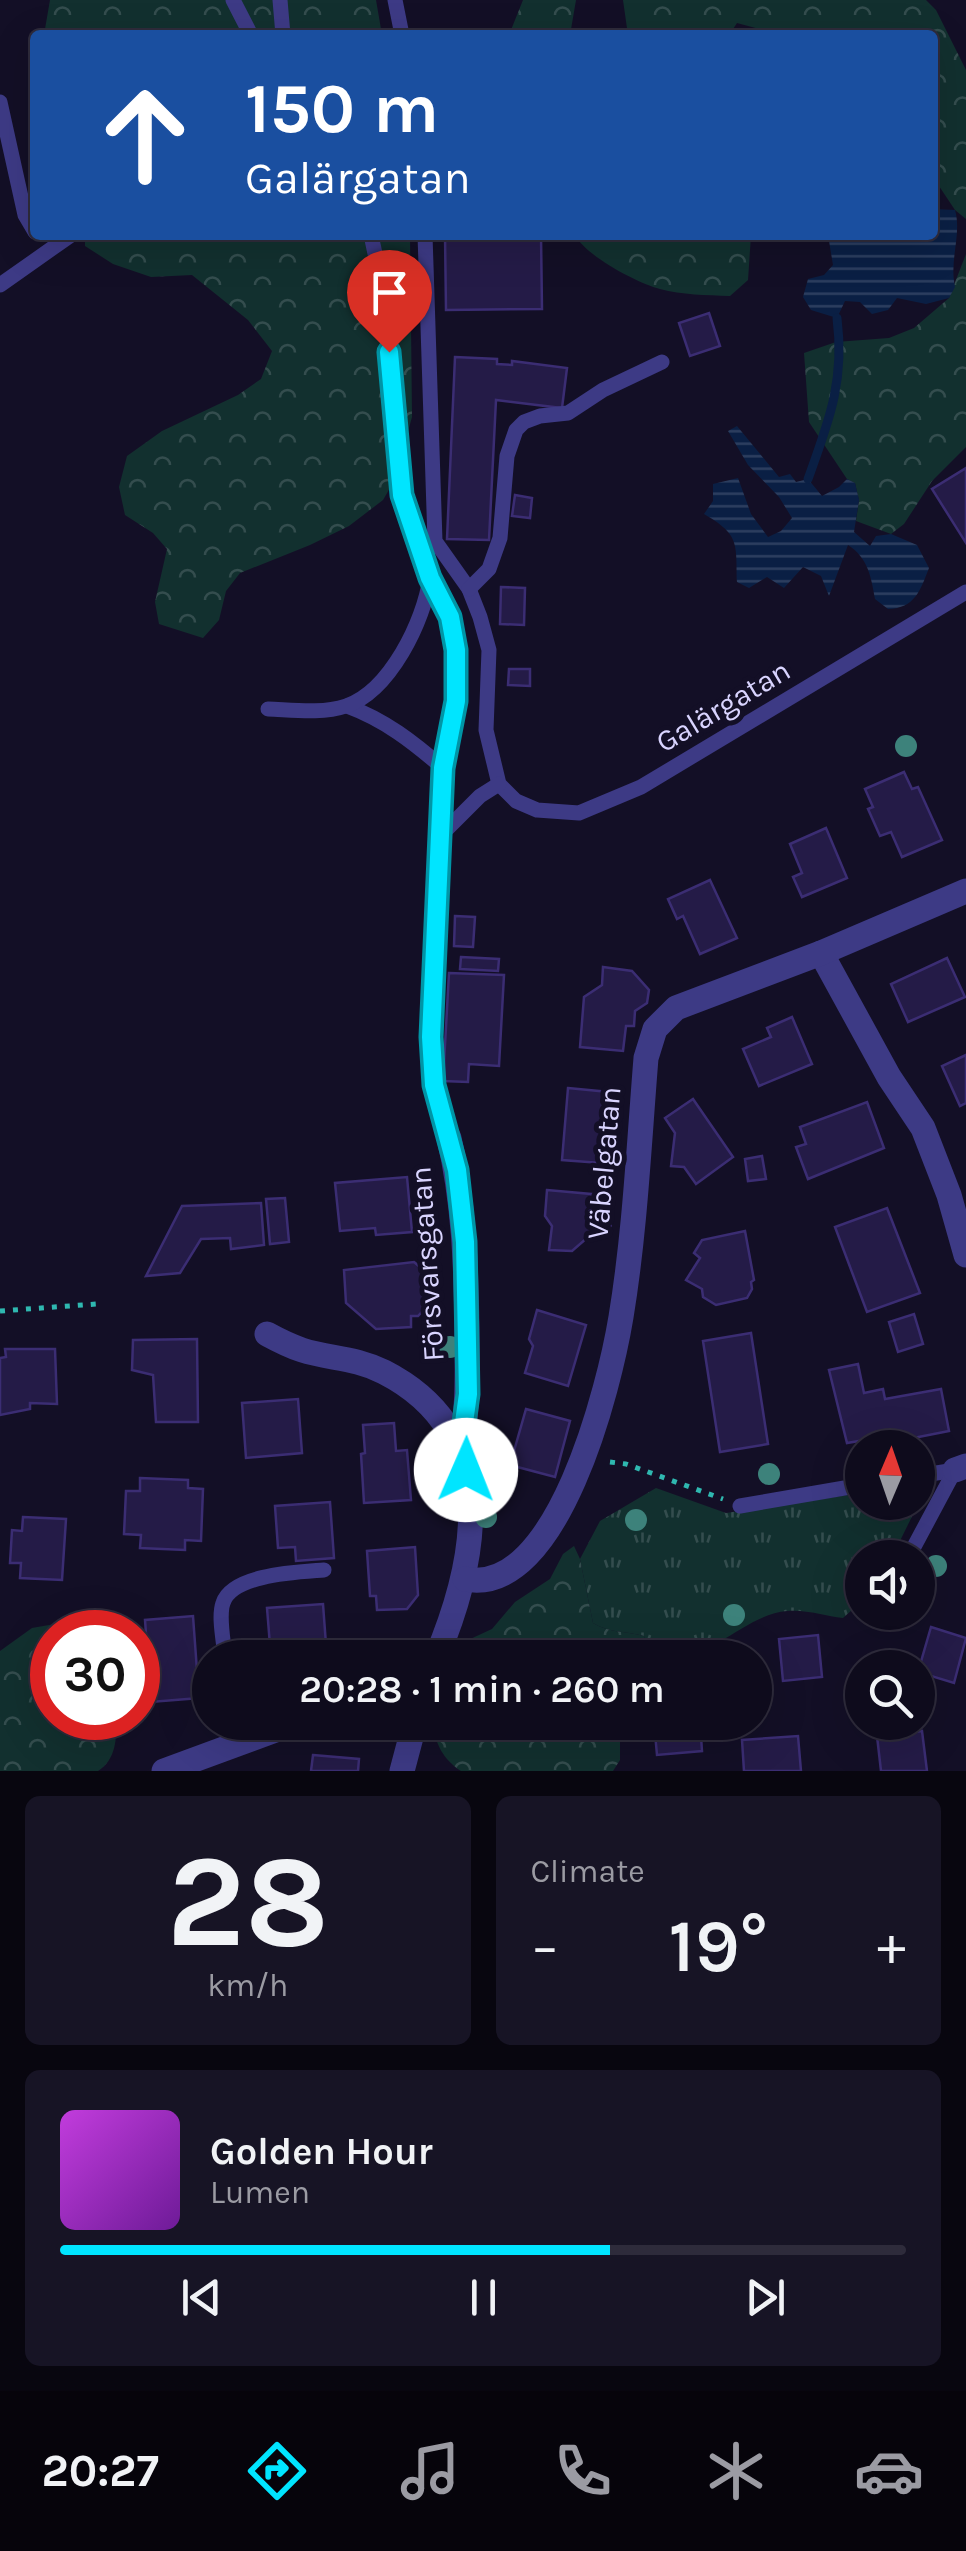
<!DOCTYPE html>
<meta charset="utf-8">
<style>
:root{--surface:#0e0b1c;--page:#171425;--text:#f1f3f6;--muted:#9b9ba3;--line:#2e2b3b;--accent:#00e5ff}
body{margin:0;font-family:Karla,sans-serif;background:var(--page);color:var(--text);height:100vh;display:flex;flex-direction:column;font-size:38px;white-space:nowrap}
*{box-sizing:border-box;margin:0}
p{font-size:32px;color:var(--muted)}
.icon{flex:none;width:55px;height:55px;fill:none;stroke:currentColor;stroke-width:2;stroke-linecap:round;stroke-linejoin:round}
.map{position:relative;height:1771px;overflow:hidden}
.side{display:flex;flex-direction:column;gap:25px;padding:25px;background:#08060f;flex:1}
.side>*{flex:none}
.top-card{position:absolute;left:30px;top:30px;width:908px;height:210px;border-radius:10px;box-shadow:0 10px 40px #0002,0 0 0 2px var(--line);background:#1a4fa0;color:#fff;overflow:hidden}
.needle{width:65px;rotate:2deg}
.buttons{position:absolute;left:845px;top:1430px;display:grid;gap:20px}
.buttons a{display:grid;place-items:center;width:90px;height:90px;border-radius:50%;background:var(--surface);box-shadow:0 10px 40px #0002,0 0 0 2px var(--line);font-size:50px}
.speed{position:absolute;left:30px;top:1610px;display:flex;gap:20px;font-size:50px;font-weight:700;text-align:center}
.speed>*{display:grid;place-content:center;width:130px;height:130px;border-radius:50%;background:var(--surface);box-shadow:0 10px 40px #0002,0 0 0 2px var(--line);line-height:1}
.speed .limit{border:15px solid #d22;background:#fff;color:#111}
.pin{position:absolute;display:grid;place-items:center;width:85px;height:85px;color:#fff;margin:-102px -42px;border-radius:50% 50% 50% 0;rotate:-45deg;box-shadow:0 0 10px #0007}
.pin .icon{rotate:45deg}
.me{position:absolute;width:110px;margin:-55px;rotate:1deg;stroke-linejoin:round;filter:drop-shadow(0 0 8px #0008)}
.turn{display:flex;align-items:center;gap:35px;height:210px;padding:0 50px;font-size:45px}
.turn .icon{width:130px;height:130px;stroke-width:2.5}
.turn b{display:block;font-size:70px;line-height:85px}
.big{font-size:75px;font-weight:600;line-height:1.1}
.side .widget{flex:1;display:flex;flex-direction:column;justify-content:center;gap:15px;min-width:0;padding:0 35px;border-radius:15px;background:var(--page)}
.side .dial{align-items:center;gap:0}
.dial b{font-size:130px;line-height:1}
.song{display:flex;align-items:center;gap:30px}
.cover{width:120px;height:120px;border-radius:15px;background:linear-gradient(135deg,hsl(290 70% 55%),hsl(280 70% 35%))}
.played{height:10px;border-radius:5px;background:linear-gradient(90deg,var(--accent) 65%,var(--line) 65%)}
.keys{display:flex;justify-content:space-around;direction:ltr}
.heat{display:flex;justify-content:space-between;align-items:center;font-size:55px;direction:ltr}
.side .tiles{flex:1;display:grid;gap:25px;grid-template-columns:1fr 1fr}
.widget:last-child{grid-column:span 2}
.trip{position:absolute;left:192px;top:1640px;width:580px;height:100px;border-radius:50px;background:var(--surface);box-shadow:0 10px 40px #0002,0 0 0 2px var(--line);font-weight:600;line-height:100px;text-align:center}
.dock{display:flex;height:160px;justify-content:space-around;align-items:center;background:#06040b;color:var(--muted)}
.dock .icon{width:70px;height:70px}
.dock .active{color:var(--accent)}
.dock b{font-size:45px;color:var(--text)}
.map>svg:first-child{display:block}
.grass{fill:url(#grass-tufts)}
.forest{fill:url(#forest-crowns)}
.water{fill:url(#water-rules)}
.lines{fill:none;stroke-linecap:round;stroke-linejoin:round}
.stream{stroke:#0a1f44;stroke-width:9}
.building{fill:#241b47;stroke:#3b2d73;stroke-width:2.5}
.path{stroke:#2fb8b0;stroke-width:5;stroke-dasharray:5 8;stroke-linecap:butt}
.service{stroke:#3d3a85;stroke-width:15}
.minor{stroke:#3d3a85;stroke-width:25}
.tree{fill:#3d827b}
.route-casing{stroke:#0095a6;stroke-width:25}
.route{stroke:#00e5ff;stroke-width:18}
.labels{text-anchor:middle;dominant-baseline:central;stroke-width:10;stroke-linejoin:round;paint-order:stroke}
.street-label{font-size:30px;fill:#d9d4ff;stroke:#130f26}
</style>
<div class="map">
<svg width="966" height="1771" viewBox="0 0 966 1771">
<defs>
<pattern id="grass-tufts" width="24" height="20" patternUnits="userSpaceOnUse" patternTransform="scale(2.5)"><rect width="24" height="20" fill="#12302f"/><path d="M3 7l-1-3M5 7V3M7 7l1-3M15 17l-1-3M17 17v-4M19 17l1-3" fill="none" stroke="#344d4e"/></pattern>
<pattern id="forest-crowns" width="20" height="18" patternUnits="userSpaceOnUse" patternTransform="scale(2.5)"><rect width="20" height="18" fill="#12302f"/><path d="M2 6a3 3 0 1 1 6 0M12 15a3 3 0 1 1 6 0" fill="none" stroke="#344d4e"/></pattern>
<pattern id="water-rules" width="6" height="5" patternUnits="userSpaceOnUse" patternTransform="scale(2.5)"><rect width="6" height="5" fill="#0a1f44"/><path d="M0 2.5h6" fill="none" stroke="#2d3f60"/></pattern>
</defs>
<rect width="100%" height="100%" fill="#130f26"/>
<path class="grass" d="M929,1482l-37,75 -30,1v43l-19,17c-17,-2 -38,-9 -56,-7 -41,3 -80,52 -118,46 -7,-1 -15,-6 -22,-9l-3,-12c-18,-5 -35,-3 -51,-13l-13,-64 20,-38 56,-33 70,25 136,-20v9h56v-18z"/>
<g class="forest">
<polygon points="50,0 376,0 382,35 44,35"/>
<polygon points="523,0 576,0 570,35 502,35 511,30"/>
<polygon points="623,0 926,0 936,10 966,70 966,219 955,210 933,177 932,35 781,35 737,23 729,35 628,35"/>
<polygon points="85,235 410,235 412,417 394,481 383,500 349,526 310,545 240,573 226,591 219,620 203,638 159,624 155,602 167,549 153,533 125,515 119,487 127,456 162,431 238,395 261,379 272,351 248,320 192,275 151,277 113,264 85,246"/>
<path d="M575,235h176l-3,45 -18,16c-23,-1 -48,-1 -70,-7 -23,-6 -74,-33 -85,-54z"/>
<polygon points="966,254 966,447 932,481 904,524 891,534 856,521 859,500 855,483 847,479 809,422 804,353 836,342 889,338 914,328 949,298"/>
<path d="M574,1546l6,13 13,64c16,10 33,8 51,13l3,12 -5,10h-194l5,-11 39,-18 23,-27 35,-23 13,-25z"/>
<path d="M55,1624l33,8h-36v86h64c1,20 0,42 -18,53h-98v-120l32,-23z"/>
<path d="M434,1722l186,1v37l-7,11h-152c-17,-11 -27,-27 -27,-49z"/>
</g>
<g class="water">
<path d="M933,209l22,1c7,24 -6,50 0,77l-6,11 -23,6 -29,-6 -9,12 -16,4 -12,-12 -15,-1 -8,17 -26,-8 -8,-13 5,-18 16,-4 9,-10 -5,-30h104z"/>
<path d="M737,426l42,51 11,-3 6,8 12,-3 14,17 17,-9 8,-8 8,4 4,17 -5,32 16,14 6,-10 15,-2 26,11 12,23c-9,23 -14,40 -41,41l-13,-10c-4,-23 -7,-41 -27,-54l-19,51 -8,-20 -18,-9 -19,21 -17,-11 -18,11 -12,-6c-1,-39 3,-47 -33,-68l9,-13v-17l25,-6 13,36 17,23 13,-6 11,-13 -13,-21 -31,-32 -20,-34z"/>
</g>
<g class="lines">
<path class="stream" d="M808,479c21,-58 37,-98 29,-161"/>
</g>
<g class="building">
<polygon points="445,235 541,235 542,309 446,310"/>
<polygon points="709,313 720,346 690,356 679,323"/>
<polygon points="455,357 497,359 497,364 512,365 512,361 567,368 562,408 496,400 489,540 447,539"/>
<polygon points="966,468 966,543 932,489"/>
<polygon points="515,495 532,498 530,518 512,516"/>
<polygon points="501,587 525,588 524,625 500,624"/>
<polygon points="509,669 530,669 530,686 508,685"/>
<polygon points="904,772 912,789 918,787 942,840 902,857 891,832 880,836 868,809 873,807 865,789"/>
<polygon points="826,828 847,878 802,897 793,877 802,873 790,844"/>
<polygon points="710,880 737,938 700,954 683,916 677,919 668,899"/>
<polygon points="455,916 475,917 473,947 454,946"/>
<polygon points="461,957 499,959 498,971 460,969"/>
<polygon points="947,958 965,997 908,1022 891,984"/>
<polygon points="603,967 632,971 649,990 647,1003 635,1011 634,1026 626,1026 623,1051 580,1047 584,997 602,985"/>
<polygon points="449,973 504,975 499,1066 469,1064 468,1082 443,1081"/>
<polygon points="792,1017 812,1064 759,1086 743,1049 771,1037 767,1028"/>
<polygon points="966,1055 966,1103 960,1106 942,1066"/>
<polygon points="568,1088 619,1093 614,1164 562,1160"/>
<polygon points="693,1099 733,1157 696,1184 684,1167 671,1166 675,1133 665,1118"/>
<polygon points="867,1102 884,1148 808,1179 796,1147 806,1144 800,1127"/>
<polygon points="762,1156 766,1179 748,1181 745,1159"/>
<polygon points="407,1177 412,1232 376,1235 375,1228 340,1231 335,1183"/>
<polygon points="547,1190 613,1196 610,1233 595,1231 572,1251 549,1250 552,1226 545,1216"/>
<polygon points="285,1198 289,1242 270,1244 266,1199"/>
<polygon points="261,1203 264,1245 231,1249 230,1238 201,1239 180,1273 146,1276 182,1206"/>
<polygon points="887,1208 920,1293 867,1312 835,1227"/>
<polygon points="745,1231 754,1280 751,1282 752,1289 747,1298 716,1305 703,1297 702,1289 686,1280 700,1258 694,1253 702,1240"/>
<polygon points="414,1262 432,1277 432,1301 418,1316 411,1316 411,1327 376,1329 346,1303 344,1270"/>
<polygon points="537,1310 586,1325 568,1386 525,1373 533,1346 529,1339"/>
<polygon points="914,1314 923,1344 898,1352 889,1322"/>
<polygon points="751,1333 768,1444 720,1452 703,1341"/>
<polygon points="197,1339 198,1422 156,1422 153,1375 132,1370 133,1340"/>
<polygon points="5,1349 55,1349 57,1404 30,1403 30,1409 0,1415 0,1358 6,1357"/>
<polygon points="858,1364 864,1393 883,1389 885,1399 941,1389 949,1431 883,1444 882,1437 847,1443 829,1370"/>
<polygon points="298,1399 302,1453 246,1458 242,1403"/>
<polygon points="526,1409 570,1421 555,1477 510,1465"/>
<polygon points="394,1423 396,1451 407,1450 411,1500 364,1503 361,1454 365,1453 363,1425"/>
<polygon points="140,1478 188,1480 188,1488 203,1489 201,1541 185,1540 185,1550 140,1548 141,1535 124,1534 126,1491 140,1491"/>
<polygon points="330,1502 334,1558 296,1561 295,1547 278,1548 275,1506"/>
<polygon points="23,1517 66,1519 62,1580 20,1578 21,1563 10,1563 12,1530 22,1531"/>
<polygon points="415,1547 418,1595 407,1609 377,1610 376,1596 370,1596 367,1551"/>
<polygon points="323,1604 327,1658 271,1658 267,1608"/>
<polygon points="193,1616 199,1698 151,1702 145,1620"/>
<polygon points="931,1627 966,1638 954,1683 918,1672"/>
<polygon points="818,1635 822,1677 783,1681 779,1639"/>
<polygon points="62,1718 93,1718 94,1723 66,1732"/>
<polygon points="654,1722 700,1722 702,1751 657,1755"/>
<polygon points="922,1731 927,1771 881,1771 877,1736"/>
<polygon points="798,1736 801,1771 744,1771 742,1740"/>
<polygon points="313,1755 359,1759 358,1771 311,1771"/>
</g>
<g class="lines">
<g class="path">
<polyline points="0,1311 96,1304"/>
<polyline points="610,1462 626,1464 723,1499"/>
</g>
<g class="service">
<polyline points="233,0 251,35"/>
<polyline points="280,0 283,35"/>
<polyline points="395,0 402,35"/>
<polyline points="0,102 25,215 35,232"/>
<polyline points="371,235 379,272 398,426 403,495 430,578 450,617 456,650 456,701 443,768 431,1037 434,1085 449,1138"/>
<polyline points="425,235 435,541 469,589 480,617 489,650 486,730 499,784 516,801 537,810 579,813 641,787 966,592"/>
<polyline points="0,285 71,235"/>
<polyline points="469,589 489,569 500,538 507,456 516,430 524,422 540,416 568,413 603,390 662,362"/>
<path d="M347,706c38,14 66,36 96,62"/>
<path d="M268,709c25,1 54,5 78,-3 44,-15 78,-85 84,-128"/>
<polyline points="442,834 480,796 499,784"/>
<polyline points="918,1476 955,1470"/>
<polyline points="740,1506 862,1485"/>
<polyline points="908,1558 955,1470"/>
<path d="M225,1658c-1,-16 -7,-41 -2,-55 9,-29 77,-31 101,-33"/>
<polyline points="228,1722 229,1748"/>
</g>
<g class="minor">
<polyline points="821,953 889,1077 923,1128 949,1195 966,1255"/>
<path d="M449,1138c15,64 17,126 18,191 0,42 2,81 -7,122"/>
<path d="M267,1334c11,6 23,12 35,16 28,9 52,7 82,22 117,60 95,184 52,286"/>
<polyline points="955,1470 966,1466"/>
<path d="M465,1579c93,19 145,-195 156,-262 14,-85 18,-173 25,-259l9,-29 21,-21 145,-55 145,-62"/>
<polyline points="164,1771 297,1722"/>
<polyline points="402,1771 415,1722"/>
</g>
</g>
<g class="tree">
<circle cx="906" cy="746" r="11"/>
<circle cx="450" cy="1347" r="11"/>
<circle cx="769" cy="1474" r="11"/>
<circle cx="486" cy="1517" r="11"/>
<circle cx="636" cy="1520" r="11"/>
<circle cx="936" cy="1566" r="11"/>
<circle cx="734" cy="1615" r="11"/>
</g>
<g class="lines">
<defs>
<polyline id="route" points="389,352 402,495 430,578 450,617 456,650 456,701 443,768 431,1037 434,1085 457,1170 465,1242 468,1394 460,1451 466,1470"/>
</defs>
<use href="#route" class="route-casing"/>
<use href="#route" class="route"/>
</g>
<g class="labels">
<g class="street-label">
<text transform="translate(723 706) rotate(-31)">Galärgatan</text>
<text transform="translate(604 1163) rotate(-85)">Väbelgatan</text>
<text transform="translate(427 1264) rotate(-94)">Försvarsgatan</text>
</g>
</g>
</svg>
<div class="buttons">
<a><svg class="needle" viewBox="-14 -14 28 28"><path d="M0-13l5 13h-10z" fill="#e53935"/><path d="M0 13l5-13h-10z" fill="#9b9ba3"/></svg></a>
<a><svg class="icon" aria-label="sound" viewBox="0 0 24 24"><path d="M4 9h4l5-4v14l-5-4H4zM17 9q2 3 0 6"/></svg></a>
<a><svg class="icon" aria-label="search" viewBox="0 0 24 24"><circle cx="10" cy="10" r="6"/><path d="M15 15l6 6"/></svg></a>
</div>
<div class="speed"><div class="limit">30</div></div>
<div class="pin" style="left:389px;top:352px;background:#d93025"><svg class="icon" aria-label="arrive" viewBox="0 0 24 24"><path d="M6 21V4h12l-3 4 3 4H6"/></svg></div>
<svg class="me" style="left:466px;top:1470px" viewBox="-20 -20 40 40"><circle r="19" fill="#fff"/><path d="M0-13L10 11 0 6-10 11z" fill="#00e5ff"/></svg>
<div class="trip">20:28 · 1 min · 260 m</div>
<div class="top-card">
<div class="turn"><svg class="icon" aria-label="ahead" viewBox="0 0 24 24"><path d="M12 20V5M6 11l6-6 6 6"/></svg><div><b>150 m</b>Galärgatan</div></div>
</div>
</div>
<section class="side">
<div class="tiles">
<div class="widget dial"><b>28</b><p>km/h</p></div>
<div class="widget"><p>Climate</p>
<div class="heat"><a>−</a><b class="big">19°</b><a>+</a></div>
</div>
<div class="widget">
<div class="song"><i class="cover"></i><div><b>Golden Hour</b><p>Lumen</p></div></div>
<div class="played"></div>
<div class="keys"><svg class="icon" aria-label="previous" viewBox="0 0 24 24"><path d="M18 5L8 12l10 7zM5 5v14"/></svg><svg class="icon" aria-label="pause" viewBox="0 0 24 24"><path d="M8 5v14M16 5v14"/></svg><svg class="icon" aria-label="next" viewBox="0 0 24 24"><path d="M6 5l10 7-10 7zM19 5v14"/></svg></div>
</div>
</div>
</section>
<nav class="dock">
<b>20:27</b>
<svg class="icon active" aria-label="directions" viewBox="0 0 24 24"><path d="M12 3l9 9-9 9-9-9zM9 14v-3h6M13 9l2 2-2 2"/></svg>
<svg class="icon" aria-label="music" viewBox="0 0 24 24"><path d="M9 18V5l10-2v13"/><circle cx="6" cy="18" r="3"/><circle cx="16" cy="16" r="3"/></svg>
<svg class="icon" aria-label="phone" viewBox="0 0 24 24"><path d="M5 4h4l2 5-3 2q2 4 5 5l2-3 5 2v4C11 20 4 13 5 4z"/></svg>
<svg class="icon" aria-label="climate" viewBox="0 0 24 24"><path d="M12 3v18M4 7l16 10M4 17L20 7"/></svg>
<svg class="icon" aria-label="car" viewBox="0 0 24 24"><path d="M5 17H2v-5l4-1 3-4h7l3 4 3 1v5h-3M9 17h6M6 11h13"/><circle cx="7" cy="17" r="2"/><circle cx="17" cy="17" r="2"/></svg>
</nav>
